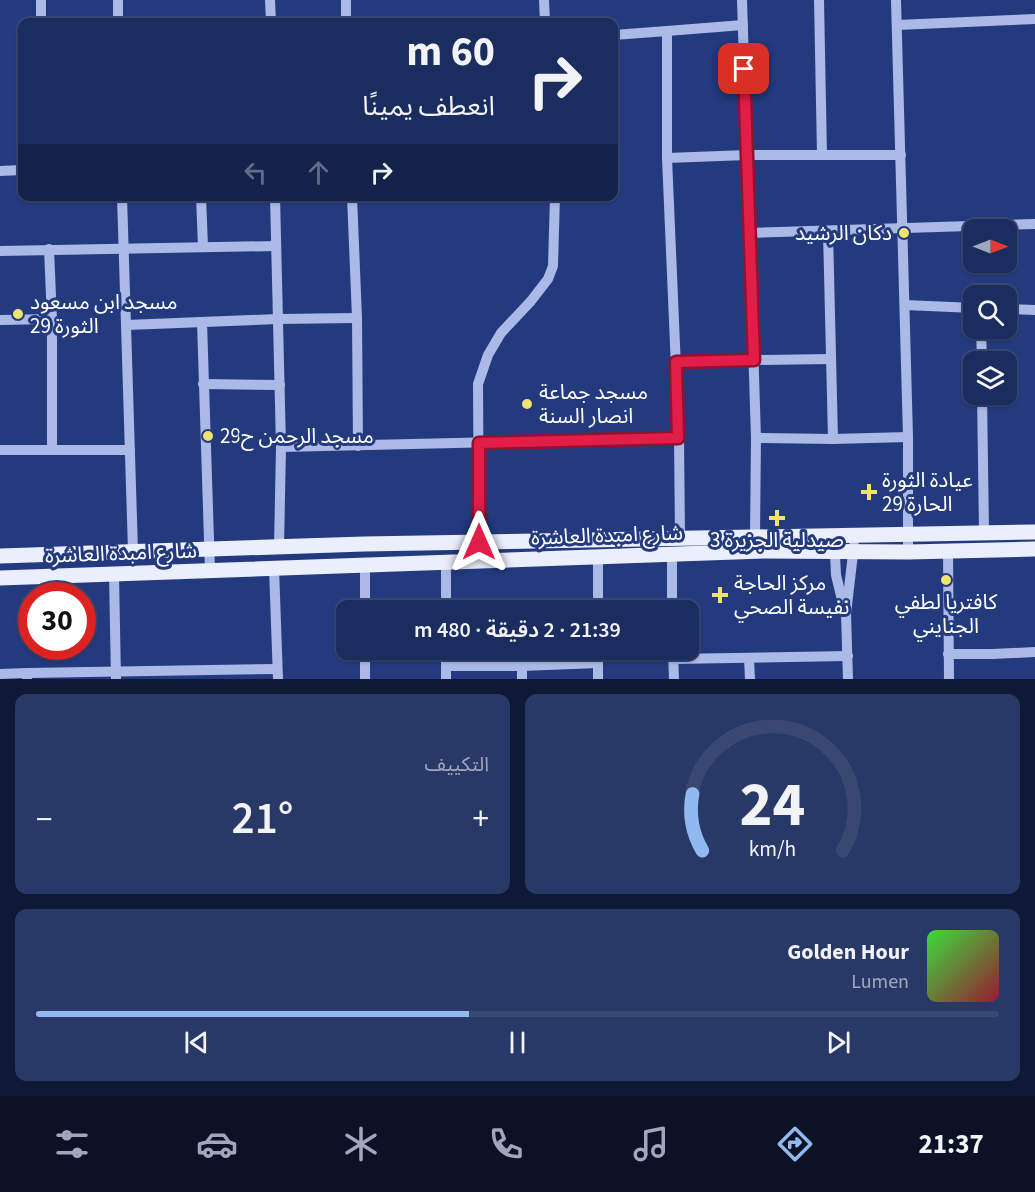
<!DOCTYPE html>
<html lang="ar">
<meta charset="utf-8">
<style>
:root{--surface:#1b2c5e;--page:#283867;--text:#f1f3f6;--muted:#a0a7bc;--line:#394873;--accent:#90b9f0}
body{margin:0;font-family:"Source Sans 3","Noto Sans Arabic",sans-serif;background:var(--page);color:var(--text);direction:rtl;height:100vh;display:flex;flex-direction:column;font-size:22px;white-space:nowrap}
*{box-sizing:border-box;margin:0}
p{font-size:20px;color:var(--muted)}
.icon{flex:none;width:33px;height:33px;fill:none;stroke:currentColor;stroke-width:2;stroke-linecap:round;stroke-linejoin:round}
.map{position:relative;height:679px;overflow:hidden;direction:ltr}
.sheet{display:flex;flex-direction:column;gap:15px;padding:15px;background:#0f1834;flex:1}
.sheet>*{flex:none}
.banner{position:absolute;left:18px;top:18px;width:600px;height:183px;border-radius:12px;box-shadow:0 2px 4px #0004,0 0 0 2px var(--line);direction:rtl;background:#1b2c5e;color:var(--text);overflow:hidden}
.needle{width:39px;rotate:90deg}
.fabs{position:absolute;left:963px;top:219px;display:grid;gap:12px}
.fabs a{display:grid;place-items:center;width:54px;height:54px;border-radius:12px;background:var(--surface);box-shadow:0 2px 4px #0004,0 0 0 2px var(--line);font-size:30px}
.speed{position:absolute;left:18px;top:582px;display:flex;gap:12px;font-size:30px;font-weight:700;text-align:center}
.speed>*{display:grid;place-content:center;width:78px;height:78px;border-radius:50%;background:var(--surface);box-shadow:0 2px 4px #0004,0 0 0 2px var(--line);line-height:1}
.speed .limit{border:9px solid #d22;background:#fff;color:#111}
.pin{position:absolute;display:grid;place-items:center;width:51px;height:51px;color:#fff;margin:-26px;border-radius:12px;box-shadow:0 3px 9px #0006}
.me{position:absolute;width:66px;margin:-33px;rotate:0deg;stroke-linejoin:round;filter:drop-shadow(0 0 4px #0008)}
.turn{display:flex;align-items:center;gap:21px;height:126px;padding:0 24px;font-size:27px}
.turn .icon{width:78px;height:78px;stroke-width:2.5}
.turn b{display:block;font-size:42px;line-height:51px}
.lanes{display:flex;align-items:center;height:57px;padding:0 24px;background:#0003;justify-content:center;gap:30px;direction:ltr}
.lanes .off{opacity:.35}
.big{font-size:45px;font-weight:600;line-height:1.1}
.sheet .tile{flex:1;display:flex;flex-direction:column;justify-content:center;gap:9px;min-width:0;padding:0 21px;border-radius:12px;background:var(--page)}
.sheet .dial{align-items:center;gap:0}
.dial svg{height:156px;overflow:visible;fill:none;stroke:var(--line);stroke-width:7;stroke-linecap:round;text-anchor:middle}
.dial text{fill:var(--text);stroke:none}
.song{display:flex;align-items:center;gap:18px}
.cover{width:72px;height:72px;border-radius:9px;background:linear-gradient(135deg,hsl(120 70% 55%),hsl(350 70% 35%))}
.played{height:6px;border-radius:3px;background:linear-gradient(90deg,var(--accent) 45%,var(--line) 45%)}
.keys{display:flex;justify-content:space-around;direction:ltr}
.heat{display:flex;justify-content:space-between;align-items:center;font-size:33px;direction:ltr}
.sheet .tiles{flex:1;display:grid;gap:15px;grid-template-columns:1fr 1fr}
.tile:last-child{grid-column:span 2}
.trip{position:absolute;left:336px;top:600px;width:363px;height:60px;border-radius:12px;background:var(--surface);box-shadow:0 2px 4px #0004,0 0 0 2px var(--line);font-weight:600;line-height:60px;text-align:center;direction:rtl}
.menu{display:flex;height:96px;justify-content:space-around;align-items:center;background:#0b1226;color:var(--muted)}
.menu .icon{width:42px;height:42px}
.menu .current{color:var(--accent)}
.menu b{font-size:27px;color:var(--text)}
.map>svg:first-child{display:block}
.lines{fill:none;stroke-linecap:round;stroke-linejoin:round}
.minor{stroke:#aab9e6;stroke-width:10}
.major{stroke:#ebeefd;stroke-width:15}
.route-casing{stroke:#92132f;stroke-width:15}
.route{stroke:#e11d48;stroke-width:10}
.poi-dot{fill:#f0e36e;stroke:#243a7e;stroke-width:2}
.labels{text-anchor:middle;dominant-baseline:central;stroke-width:6;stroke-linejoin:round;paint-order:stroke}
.poi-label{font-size:21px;fill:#fff;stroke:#243a7e;text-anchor:start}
.street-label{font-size:21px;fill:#fff;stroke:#243a7e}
</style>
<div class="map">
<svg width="1035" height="679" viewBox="0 0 1035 679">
<rect width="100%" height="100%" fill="#243a7e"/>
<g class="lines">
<g class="minor">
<polyline points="118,0 118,22"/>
<polyline points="270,0 271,22"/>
<polyline points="346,0 346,22"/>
<polyline points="544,0 545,22"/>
<polyline points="742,0 756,438 755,535"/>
<polyline points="819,0 822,155"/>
<polyline points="896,0 908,437 908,552"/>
<polyline points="41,22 41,0"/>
<polyline points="897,25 1035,19"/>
<polyline points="614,35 667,31"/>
<polyline points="667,158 747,155 901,155"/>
<polyline points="0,171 22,170"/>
<polyline points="122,196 133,551"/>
<polyline points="201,196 203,247"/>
<polyline points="275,196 281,447 279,547"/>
<polyline points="352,196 357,318 358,446"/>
<polyline points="828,231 833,439"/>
<polyline points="748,233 1035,224"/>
<polyline points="49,249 52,319 52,450"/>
<polyline points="0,251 276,246"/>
<polyline points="905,305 974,308"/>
<polyline points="1006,309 1035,310"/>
<polyline points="0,320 52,319"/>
<polyline points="202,322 210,571"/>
<polyline points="127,325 278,319 357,318"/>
<polyline points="981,328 982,362"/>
<polyline points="676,361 831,359"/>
<polyline points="203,384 280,385"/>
<polyline points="982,394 984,532"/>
<polyline points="756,438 833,439 908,437"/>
<polyline points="281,447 679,438"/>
<polyline points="0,450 130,450"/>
<polyline points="834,534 836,575 844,608"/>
<polyline points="680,537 679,438 667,158 667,31 743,25"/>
<polyline points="479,542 478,384 488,355 501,333 531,301 548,279 553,266 555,196"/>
<polyline points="948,551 949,679"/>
<polyline points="672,554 672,610"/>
<polyline points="598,556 598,610"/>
<polyline points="446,563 446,610"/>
<polyline points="365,564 365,610"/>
<polyline points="274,568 278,679"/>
<polyline points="114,574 116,679"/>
<polyline points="365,650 365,679"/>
<polyline points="446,650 446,679"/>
<polyline points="598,650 598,679"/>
<polyline points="673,650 674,679"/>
<polyline points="948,654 993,654 1035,652"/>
<polyline points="673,659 848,656"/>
<polyline points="749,659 750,679"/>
<polyline points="446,666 522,666 598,663"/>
<polyline points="522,666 522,679"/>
<polyline points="0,674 27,673"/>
<polyline points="27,679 27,673 277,669"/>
<polyline points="848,679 846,614 854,545"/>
</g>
<g class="major">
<polyline points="0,556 364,544 1035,532"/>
<polyline points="0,578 764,551 908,552 1035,549"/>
</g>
</g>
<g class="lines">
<defs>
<polyline id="route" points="479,542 479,443 678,438 676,362 754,360 744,69"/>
</defs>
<use href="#route" class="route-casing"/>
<use href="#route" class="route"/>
</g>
<g class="poi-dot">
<circle cx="904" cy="233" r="6"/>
<circle cx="18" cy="314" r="6"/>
<circle cx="527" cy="404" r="6"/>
<circle cx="208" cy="436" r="6"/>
<path d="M866 483h6v6h6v6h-6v6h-6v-6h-6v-6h6z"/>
<path d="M774 509h6v6h6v6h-6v6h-6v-6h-6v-6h6z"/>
<circle cx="946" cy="580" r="6"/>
<path d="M717 586h6v6h6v6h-6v6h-6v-6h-6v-6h6z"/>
</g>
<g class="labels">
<g class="poi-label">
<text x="892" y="233" text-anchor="end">دكان الرشيد</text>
<text x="30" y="302">مسجد ابن مسعود<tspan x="30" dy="24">الثورة 29</tspan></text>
<text x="539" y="392">مسجد جماعة<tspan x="539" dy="24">انصار السنة</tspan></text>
<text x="220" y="436">مسجد الرحمن ح29</text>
<text x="882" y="480">عيادة الثورة<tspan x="882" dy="24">الحارة 29</tspan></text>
<text x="777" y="540" text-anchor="middle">صيدلية الجزيرة 3</text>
<text x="734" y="583">مركز الحاجة<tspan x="734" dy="24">نفيسة الصحي</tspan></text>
<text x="946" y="602" text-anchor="middle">كافتريا لطفي<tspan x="946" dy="24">الجنايني</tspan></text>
</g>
<g class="street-label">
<text transform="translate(607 535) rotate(-2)">شارع امبدة العاشرة</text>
<text transform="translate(121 553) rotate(-2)">شارع امبدة العاشرة</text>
</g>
</g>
</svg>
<div class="fabs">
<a><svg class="needle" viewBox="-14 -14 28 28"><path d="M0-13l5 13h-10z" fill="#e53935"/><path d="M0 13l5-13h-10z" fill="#a0a7bc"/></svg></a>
<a><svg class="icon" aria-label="search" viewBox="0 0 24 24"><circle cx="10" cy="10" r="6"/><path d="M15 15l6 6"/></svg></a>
<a><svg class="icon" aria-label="layers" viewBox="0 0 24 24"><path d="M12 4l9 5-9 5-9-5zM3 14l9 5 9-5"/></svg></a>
</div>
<div class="speed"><div class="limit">30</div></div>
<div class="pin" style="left:744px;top:69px;background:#d93025"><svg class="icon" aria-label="arrive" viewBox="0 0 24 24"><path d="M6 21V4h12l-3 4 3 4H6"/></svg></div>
<svg class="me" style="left:479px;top:542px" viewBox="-20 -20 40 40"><path d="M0-17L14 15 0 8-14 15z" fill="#e11d48" stroke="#fff" stroke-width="4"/></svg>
<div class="trip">21:39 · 2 دقيقة · 480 m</div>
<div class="banner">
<div class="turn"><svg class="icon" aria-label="right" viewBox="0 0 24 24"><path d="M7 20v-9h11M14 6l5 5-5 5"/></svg><div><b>60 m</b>انعطف يمينًا</div></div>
<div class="lanes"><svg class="icon off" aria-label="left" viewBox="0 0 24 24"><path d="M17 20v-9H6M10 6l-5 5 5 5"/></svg><svg class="icon off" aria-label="ahead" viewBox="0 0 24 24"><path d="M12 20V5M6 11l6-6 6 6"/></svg><svg class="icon" aria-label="right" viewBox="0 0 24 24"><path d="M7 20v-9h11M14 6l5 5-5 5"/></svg></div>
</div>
</div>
<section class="sheet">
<div class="tiles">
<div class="tile dial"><svg viewBox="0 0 100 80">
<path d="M14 69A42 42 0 1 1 86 69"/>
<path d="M14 69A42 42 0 0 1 9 40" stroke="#90b9f0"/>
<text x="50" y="56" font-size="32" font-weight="700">24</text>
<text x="50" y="72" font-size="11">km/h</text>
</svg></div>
<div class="tile"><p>التكييف</p>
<div class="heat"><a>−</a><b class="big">21°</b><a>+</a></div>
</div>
<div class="tile">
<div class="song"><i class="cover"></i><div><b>Golden Hour</b><p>Lumen</p></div></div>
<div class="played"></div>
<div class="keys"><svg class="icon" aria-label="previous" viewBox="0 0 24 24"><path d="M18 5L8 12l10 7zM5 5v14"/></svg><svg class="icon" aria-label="pause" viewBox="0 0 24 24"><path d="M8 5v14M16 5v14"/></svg><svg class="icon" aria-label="next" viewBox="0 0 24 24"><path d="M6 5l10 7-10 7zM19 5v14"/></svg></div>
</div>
</div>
</section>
<nav class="menu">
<b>21:37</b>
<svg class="icon current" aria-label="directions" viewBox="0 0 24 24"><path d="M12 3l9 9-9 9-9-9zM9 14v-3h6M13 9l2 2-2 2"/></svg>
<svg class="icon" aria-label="music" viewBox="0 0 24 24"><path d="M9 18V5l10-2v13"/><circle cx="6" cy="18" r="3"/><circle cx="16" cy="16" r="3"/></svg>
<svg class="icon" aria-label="phone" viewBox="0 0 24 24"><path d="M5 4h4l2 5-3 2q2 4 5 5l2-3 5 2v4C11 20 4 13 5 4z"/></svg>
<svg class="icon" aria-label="climate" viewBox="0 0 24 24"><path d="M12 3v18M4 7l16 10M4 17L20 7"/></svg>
<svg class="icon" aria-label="car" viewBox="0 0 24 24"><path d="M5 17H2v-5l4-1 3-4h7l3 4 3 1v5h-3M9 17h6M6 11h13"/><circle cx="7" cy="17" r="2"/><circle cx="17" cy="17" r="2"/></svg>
<svg class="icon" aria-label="filters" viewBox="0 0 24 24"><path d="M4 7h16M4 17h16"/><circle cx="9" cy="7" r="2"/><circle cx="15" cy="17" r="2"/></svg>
</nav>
